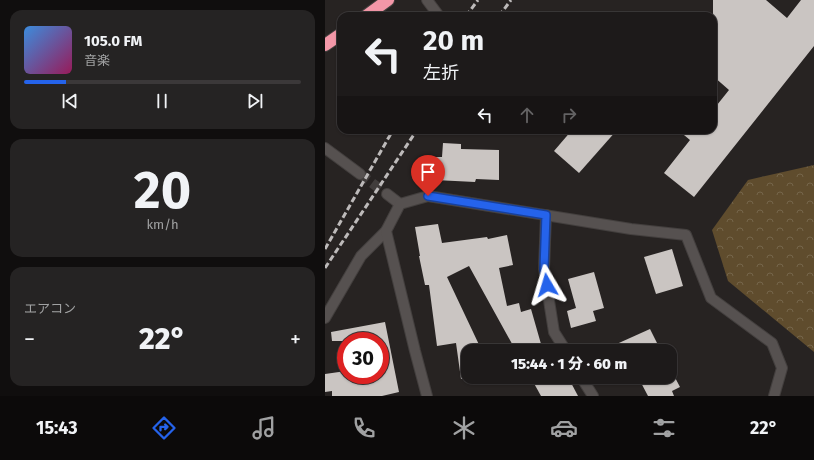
<!DOCTYPE html>
<html lang="ja">
<meta charset="utf-8">
<style>
:root{--surface:#1d1a1a;--page:#252323;--text:#f1f3f6;--muted:#a0a1a2;--line:#3b3839;--accent:#2563eb}
body{margin:0;font-family:"Fira Sans","Noto Sans JP",sans-serif;background:var(--page);color:var(--text);height:100vh;display:flex;flex-direction:column;font-size:15px;white-space:nowrap}
*{box-sizing:border-box;margin:0}
p{font-size:13px;color:var(--muted)}
.icon{flex:none;width:22px;height:22px;fill:none;stroke:currentColor;stroke-width:2;stroke-linecap:round;stroke-linejoin:round}
.map{position:relative;flex:1;overflow:hidden}
.details{display:flex;flex-direction:column;gap:10px;padding:10px;background:#100e0e;width:325px}
.details>*{flex:none}
.top-card{position:absolute;left:12px;top:12px;width:380px;height:122px;border-radius:12px;box-shadow:0 1px 3px #0004,0 0 0 1px var(--line);background:#1d1a1a;color:var(--text);overflow:hidden}
.speed{position:absolute;left:12px;top:332px;display:flex;gap:8px;font-size:20px;font-weight:700;text-align:center}
.speed>*{display:grid;place-content:center;width:52px;height:52px;border-radius:50%;background:var(--surface);box-shadow:0 1px 3px #0004,0 0 0 1px var(--line);line-height:1}
.speed .limit{border:6px solid #d22;background:#fff;color:#111}
.pin{position:absolute;display:grid;place-items:center;width:34px;height:34px;color:#fff;margin:-41px -17px;border-radius:50% 50% 50% 0;rotate:-45deg;box-shadow:0 0 4px #0007}
.pin .icon{rotate:45deg}
.me{position:absolute;width:44px;margin:-22px;rotate:353deg;stroke-linejoin:round;filter:drop-shadow(0 0 3px #0008)}
.turn{display:flex;align-items:center;gap:14px;height:84px;padding:0 20px;font-size:18px}
.turn .icon{width:52px;height:52px;stroke-width:2.5}
.turn b{display:block;font-size:28px;line-height:34px}
.lanes{display:flex;align-items:center;height:38px;padding:0 20px;background:#0003;justify-content:center;gap:20px;direction:ltr}
.lanes .off{opacity:.35}
.big{font-size:30px;font-weight:800;line-height:1.1}
.details .card{flex:1;display:flex;flex-direction:column;justify-content:center;gap:6px;min-width:0;padding:0 14px;border-radius:12px;background:var(--page)}
.details .dial{align-items:center;gap:0}
.dial b{font-size:52px;line-height:1}
.song{display:flex;align-items:center;gap:12px}
.cover{width:48px;height:48px;border-radius:6px;background:linear-gradient(135deg,hsl(210 70% 55%),hsl(330 70% 35%))}
.played{height:4px;border-radius:2px;background:linear-gradient(90deg,var(--accent) 15%,var(--line) 15%)}
.keys{display:flex;justify-content:space-around;direction:ltr}
.heat{display:flex;justify-content:space-between;align-items:center;font-size:22px;direction:ltr}
.trip{position:absolute;left:136px;top:344px;width:216px;height:40px;border-radius:12px;background:var(--surface);box-shadow:0 1px 3px #0004,0 0 0 1px var(--line);font-weight:800;line-height:40px;text-align:center}
.tabs{display:flex;height:64px;justify-content:space-around;align-items:center;background:#0c0a0a;color:var(--muted)}
.tabs .icon{width:28px;height:28px}
.tabs .active{color:var(--accent)}
.tabs b{font-size:18px;color:var(--text)}
main{display:flex;flex:1;min-height:0}
.map>svg:first-child{display:block}
.forest{fill:url(#forest-crowns)}
.building{fill:#cac5c2}
.lines{fill:none;stroke-linecap:round;stroke-linejoin:round}
.street-tunnel{stroke:#413d3c;stroke-width:10;stroke-dasharray:10 5;stroke-linecap:butt}
.street-casing{stroke:#433f3e;stroke-width:12}
.highway-casing{stroke:#433f3e;stroke-width:14}
.street{stroke:#565150;stroke-width:10}
.highway{stroke:#f397a8;stroke-width:12}
.rail{stroke:#bdbaba;stroke-width:3;stroke-dasharray:6 3;stroke-linecap:butt}
.route-casing{stroke:#184099;stroke-width:10}
.route{stroke:#2563eb;stroke-width:7}
</style>
<main>
<section class="details">
<div class="card">
<div class="song"><i class="cover"></i><div><b>105.0 FM</b><p>音楽</p></div></div>
<div class="played"></div>
<div class="keys"><svg class="icon" aria-label="previous" viewBox="0 0 24 24"><path d="M18 5L8 12l10 7zM5 5v14"/></svg><svg class="icon" aria-label="pause" viewBox="0 0 24 24"><path d="M8 5v14M16 5v14"/></svg><svg class="icon" aria-label="next" viewBox="0 0 24 24"><path d="M6 5l10 7-10 7zM19 5v14"/></svg></div>
</div>
<div class="card dial"><b>20</b><p>km/h</p></div>
<div class="card"><p>エアコン</p>
<div class="heat"><a>−</a><b class="big">22°</b><a>+</a></div>
</div>
</section>
<div class="map">
<svg width="489" height="396" viewBox="0 0 489 396">
<defs>
<pattern id="forest-crowns" width="20" height="18" patternUnits="userSpaceOnUse"><rect width="20" height="18" fill="#5f4c2d"/><path d="M2 6a3 3 0 1 1 6 0M12 15a3 3 0 1 1 6 0" fill="none" stroke="#75654a"/></pattern>
</defs>
<rect width="100%" height="100%" fill="#272322"/>
<polygon class="forest" points="489,165 489,352 403,281 387,230 423,180"/>
<g class="building">
<polygon points="388,0 441,0 462,18 476,0 489,0 489,46 369,197 339,173 365,140 353,130 388,130 388,110 404,90 388,76"/>
<polygon points="247,130 292,130 254,173 229,151"/>
<polygon points="118,143 136,144 136,149 174,150 174,180 151,179 150,182 110,180 111,157 117,157"/>
<polygon points="113,224 117,243 162,237 163,239 182,235 188,265 174,268 182,306 194,303 196,312 206,309 218,351 191,351 144,266 122,277 157,351 143,351 143,377 146,377 136,379 131,343 112,346 104,285 100,285 94,256 95,256 90,227"/>
<polygon points="347,249 358,286 331,294 319,257"/>
<polygon points="269,272 279,308 268,311 271,321 246,328 242,311 251,308 243,279"/>
<polygon points="60,322 74,392 57,396 7,396 7,391 0,392 0,374 21,371 21,375 55,375 55,341 7,341 6,332"/>
<polygon points="325,329 336,351 276,351"/>
<polygon points="345,368 355,387 347,391 349,396 323,396 313,377 345,377"/>
<polygon points="208,377 243,377 253,396 216,396 206,378"/>
</g>
<g class="lines">
<polyline class="street-tunnel" points="35,174 62,194"/>
<defs>
<g id="street">
<polyline points="102,0 114,16"/>
<polyline points="0,148 35,174"/>
<polyline points="62,194 75,204"/>
<polyline points="221,215 219,269 229,332 241,351"/>
<polyline points="0,318 36,256 61,231"/>
<polyline points="256,377 268,396"/>
<polyline points="102,396 90,351 61,231 75,204 103,196 306,229 361,235 386,298 447,343 457,368 449,396"/>
</g>
<g id="highway">
<polyline points="41,16 63,0"/>
<polyline points="0,45 16,34"/>
</g>
</defs>
<use href="#street" class="street-casing"/>
<use href="#highway" class="highway-casing"/>
<use href="#street" class="street"/>
<use href="#highway" class="highway"/>
<g class="rail">
<polyline points="141,16 153,0"/>
<polyline points="174,16 186,0"/>
<polyline points="0,249 68,130"/>
<polyline points="0,268 92,130"/>
</g>
</g>
<g class="lines">
<defs>
<polyline id="route" points="103,196 221,215 219,269 222,285"/>
</defs>
<use href="#route" class="route-casing"/>
<use href="#route" class="route"/>
</g>
</svg>
<div class="speed"><div class="limit">30</div></div>
<div class="pin" style="left:103px;top:196px;background:#d93025"><svg class="icon" aria-label="arrive" viewBox="0 0 24 24"><path d="M6 21V4h12l-3 4 3 4H6"/></svg></div>
<svg class="me" style="left:222px;top:285px" viewBox="-20 -20 40 40"><path d="M0-17L14 15 0 8-14 15z" fill="#2563eb" stroke="#fff" stroke-width="4"/></svg>
<div class="trip">15:44 · 1 分 · 60 m</div>
<div class="top-card">
<div class="turn"><svg class="icon" aria-label="left" viewBox="0 0 24 24"><path d="M17 20v-9H6M10 6l-5 5 5 5"/></svg><div><b>20 m</b>左折</div></div>
<div class="lanes"><svg class="icon" aria-label="left" viewBox="0 0 24 24"><path d="M17 20v-9H6M10 6l-5 5 5 5"/></svg><svg class="icon off" aria-label="ahead" viewBox="0 0 24 24"><path d="M12 20V5M6 11l6-6 6 6"/></svg><svg class="icon off" aria-label="right" viewBox="0 0 24 24"><path d="M7 20v-9h11M14 6l5 5-5 5"/></svg></div>
</div>
</div>
</main>
<nav class="tabs">
<b>15:43</b>
<svg class="icon active" aria-label="directions" viewBox="0 0 24 24"><path d="M12 3l9 9-9 9-9-9zM9 14v-3h6M13 9l2 2-2 2"/></svg>
<svg class="icon" aria-label="music" viewBox="0 0 24 24"><path d="M9 18V5l10-2v13"/><circle cx="6" cy="18" r="3"/><circle cx="16" cy="16" r="3"/></svg>
<svg class="icon" aria-label="phone" viewBox="0 0 24 24"><path d="M5 4h4l2 5-3 2q2 4 5 5l2-3 5 2v4C11 20 4 13 5 4z"/></svg>
<svg class="icon" aria-label="climate" viewBox="0 0 24 24"><path d="M12 3v18M4 7l16 10M4 17L20 7"/></svg>
<svg class="icon" aria-label="car" viewBox="0 0 24 24"><path d="M5 17H2v-5l4-1 3-4h7l3 4 3 1v5h-3M9 17h6M6 11h13"/><circle cx="7" cy="17" r="2"/><circle cx="17" cy="17" r="2"/></svg>
<svg class="icon" aria-label="filters" viewBox="0 0 24 24"><path d="M4 7h16M4 17h16"/><circle cx="9" cy="7" r="2"/><circle cx="15" cy="17" r="2"/></svg>
<b>22°</b>
</nav>
